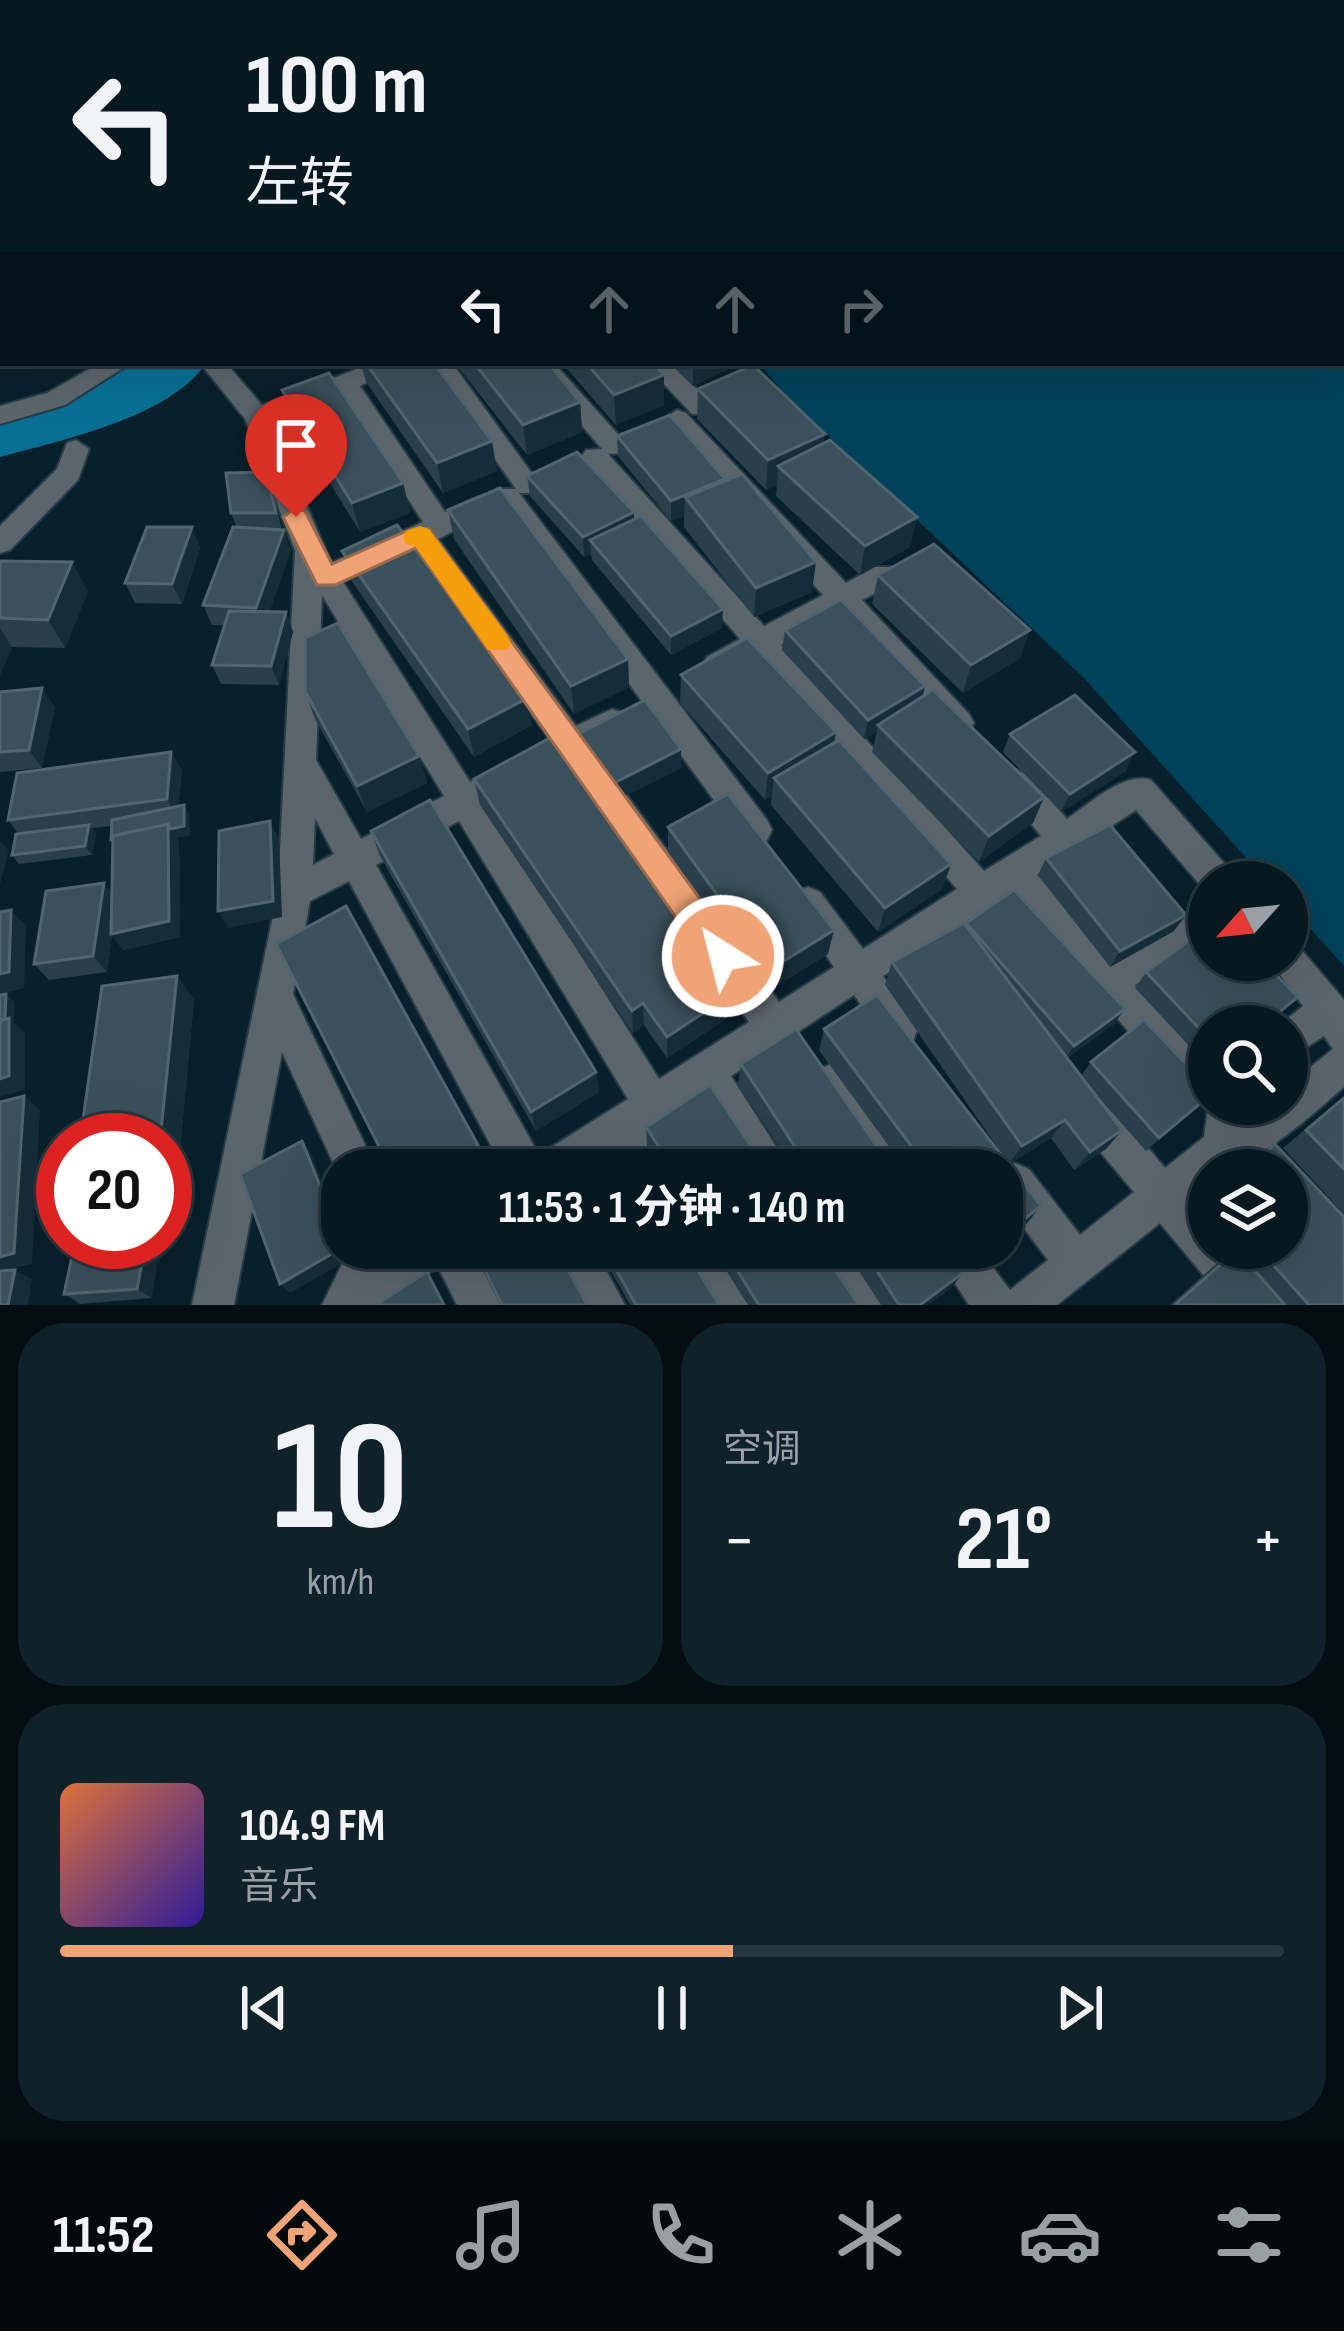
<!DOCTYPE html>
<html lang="zh">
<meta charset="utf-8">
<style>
:root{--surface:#061820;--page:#0f2129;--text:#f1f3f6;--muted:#98a0a5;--line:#27373e;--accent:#efa376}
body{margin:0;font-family:"Sofia Sans Condensed","Noto Sans SC",sans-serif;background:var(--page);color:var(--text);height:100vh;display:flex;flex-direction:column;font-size:45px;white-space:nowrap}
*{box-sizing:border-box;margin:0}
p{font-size:39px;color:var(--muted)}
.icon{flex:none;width:66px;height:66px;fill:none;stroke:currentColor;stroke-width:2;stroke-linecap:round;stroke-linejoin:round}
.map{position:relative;height:1305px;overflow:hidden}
.details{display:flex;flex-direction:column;gap:18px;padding:18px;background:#030d12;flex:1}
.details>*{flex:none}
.hud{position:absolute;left:0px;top:0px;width:1344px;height:366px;box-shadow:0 12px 48px #0002,0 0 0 3px var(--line);background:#061820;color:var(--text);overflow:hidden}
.needle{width:78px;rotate:243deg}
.tools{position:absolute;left:1188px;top:861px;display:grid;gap:24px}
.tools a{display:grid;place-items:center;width:120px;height:120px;border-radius:50%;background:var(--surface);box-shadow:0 12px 48px #0002,0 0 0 3px var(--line);font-size:60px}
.speed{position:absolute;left:36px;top:1113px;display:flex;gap:24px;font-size:60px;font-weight:700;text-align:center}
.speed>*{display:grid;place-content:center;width:156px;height:156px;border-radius:50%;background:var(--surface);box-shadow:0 12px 48px #0002,0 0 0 3px var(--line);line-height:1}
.speed .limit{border:18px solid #d22;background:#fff;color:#111}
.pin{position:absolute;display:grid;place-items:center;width:102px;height:102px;color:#fff;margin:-123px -51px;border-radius:50% 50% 50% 0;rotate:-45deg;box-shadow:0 0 12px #0007}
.pin .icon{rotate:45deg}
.me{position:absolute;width:132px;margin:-66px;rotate:324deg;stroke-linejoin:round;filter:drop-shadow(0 0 9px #0008)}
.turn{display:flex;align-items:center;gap:42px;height:252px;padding:0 48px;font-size:54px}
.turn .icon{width:156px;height:156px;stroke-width:2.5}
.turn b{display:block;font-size:84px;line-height:102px}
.lanes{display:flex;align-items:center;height:114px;padding:0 48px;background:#0003;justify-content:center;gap:60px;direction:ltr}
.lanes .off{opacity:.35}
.big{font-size:90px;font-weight:700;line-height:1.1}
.details .tile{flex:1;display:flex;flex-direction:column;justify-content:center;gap:18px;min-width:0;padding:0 42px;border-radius:48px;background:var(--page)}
.details .dial{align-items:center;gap:0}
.dial b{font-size:156px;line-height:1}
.song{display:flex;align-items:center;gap:36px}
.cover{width:144px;height:144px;border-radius:18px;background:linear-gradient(135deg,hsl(20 70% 55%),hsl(250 70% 35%))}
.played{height:12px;border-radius:6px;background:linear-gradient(90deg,var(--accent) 55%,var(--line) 55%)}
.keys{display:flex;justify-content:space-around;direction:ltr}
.heat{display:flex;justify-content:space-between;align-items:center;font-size:66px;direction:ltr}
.details .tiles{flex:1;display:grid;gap:18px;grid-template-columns:1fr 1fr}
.tile:last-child{grid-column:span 2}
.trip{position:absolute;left:321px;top:1149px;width:702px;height:120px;border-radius:48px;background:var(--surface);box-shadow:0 12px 48px #0002,0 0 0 3px var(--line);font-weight:700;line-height:120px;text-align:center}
.tabs{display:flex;height:192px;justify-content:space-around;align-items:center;background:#020a0d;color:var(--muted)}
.tabs .icon{width:84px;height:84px}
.tabs .active{color:var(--accent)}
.tabs b{font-size:54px;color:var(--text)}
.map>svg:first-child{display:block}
.green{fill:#00425a}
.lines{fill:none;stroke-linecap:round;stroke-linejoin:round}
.river{fill:#086f94;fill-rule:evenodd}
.minor-casing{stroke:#263d47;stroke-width:4}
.major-casing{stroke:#263d47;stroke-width:4}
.minor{fill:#5b666c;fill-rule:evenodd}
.major{fill:#9ab1be;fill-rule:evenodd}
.wall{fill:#29404c}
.shaded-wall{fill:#152d38}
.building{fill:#3a505b;stroke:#50656f;stroke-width:3}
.route{fill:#efa376;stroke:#9b6a4d;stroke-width:3}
.slow{fill:#f59e0b}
</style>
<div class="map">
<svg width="1344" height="1305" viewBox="0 0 1344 1305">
<rect width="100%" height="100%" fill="#08202b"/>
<polygon class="green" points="629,0 1344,0 1344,966 1287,903 1287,882 1268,882 1082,676 786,396 759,363 1341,363 1341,3"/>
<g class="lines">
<path class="river" d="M132,363h74c-35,54 -147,78 -206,94v-42l79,-22z"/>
<defs>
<g id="minor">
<polygon points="100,363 131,363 65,405 0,424 0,406 47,393"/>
<path d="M200,363h26l36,42 111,-42h36l-49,23 85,126 33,-15 16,-1 3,-7h19l-89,-126h25l89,123 -3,7h-19l248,327 5,10 -5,10 -12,5 -12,-5 -243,-333 -62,32 138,187 36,-17 11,4 5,9 -5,9 -31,17 187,254 55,-35 -43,-64 5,-11 12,-5 12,5 43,57 94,-60 -201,-231 -38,19 -11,-4 -4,-8 4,-8 33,-18 -154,-177 -4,-6 4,-6 16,-1 -74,-86h26l70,78 4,6 -4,6 -16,1 156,172 59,-31 -159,-176 13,-9 9,3 160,170 29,-16h20l4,8 -4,8 -33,17 107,114 5,9 -5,9 -11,4 -11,-4 -108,-119 -58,32 203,226 57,-35 -46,-56 5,-10c27,-9 50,30 67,49 22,-15 57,-48 84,-39l80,91 5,11h-27l-2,11 -71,-83 -99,65 75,84 97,-54v35l-74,45 58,65 16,7v39l-42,-20 -158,-183 -126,83 35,52 -5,13 -13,5 -13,-5 -33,-46 -123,81 60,94h-43l-48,-74 -49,32 23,42h-42l-13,-21 -32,21h-83l-155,-289 -39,20 -17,93 84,176h-35v12l-60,-130 -48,253h-42l86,-413 17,-341 -50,-132zM340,394l83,128 -92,41 -60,-143zM415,549l135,191 -80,42 -127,-200zM322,595l122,201 -83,43 -45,-79zM566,762l183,260 -90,57 -173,-273zM315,818l19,36 -21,11zM459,821l169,278 -89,56 -163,-290z"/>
<polygon points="644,363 670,363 710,402 714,408 710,414 692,414"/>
<polygon points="76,440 89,449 78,480 10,550 0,553 0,526 57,469 67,443"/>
<path d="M1287,943l13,5 44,52v87c-34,29 -90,83 -135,83v13l-18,15 18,21v29h25l36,42 6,15h-48l-68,-82 -103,82h-88l-37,-57h46l32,42 38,-30 -46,-61 -1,-30 14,-6 14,6 51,66 54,-43 -59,-70 -5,-14 5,-14 14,-5 14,5 62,74 39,-31 5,-36 37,3 -1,14 20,-14h22v-18l46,-37 -9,-13 -37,24v-34h-9l25,-20 -34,-46h18z"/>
<polygon points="831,1064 844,1070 915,1170 871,1170 812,1083 818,1070"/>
<polygon points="350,1248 472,1248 500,1305 457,1305 438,1267 381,1305 322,1305"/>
<polygon points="550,1248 594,1248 625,1305 581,1305"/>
<polygon points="681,1248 726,1248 758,1305 713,1305"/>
<polygon points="802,1248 847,1248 882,1305 836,1305"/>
</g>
<polygon id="major" points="12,0 32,0 10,3"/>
</defs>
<use href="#minor" class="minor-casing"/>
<use href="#major" class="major-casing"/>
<use href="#minor" class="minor"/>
<use href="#major" class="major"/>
</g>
<g class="wall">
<polygon points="361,363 434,363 497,471 443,493 366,382"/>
<polygon points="455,363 548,363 580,402 582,432 527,455"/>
<polygon points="562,363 653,363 664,405 616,425"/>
<polygon points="669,363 740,363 693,386"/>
<polygon points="698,389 824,443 917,517 910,547 860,575 776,496 777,485 766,490 697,419"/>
<polygon points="282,390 403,483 410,513 360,532 291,420"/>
<polygon points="617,436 725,481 812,592 754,617 684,527 684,516 671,521 618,456"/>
<polygon points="527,476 634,519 722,628 671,655 592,560 591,554 584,557 530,496"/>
<polygon points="273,492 282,530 291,550 269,612 286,612 293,632 279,685 221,684 212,665 224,625 212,625 203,605 237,528 231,513"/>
<polygon points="448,510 628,659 629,687 574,714 454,539"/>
<polygon points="192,527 200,548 182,604 135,603 125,583"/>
<polygon points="342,551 528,698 532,725 474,757 351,580"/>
<polygon points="0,561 88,591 65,648 12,647 0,675"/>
<polygon points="878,575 1020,658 963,693 872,604"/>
<polygon points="785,630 925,686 923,697 1044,797 1033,823 979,862 872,752 877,731 864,739 782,650"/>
<polygon points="681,675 836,732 834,743 951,864 942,889 878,932 771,805 772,795 765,800 680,703"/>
<polygon points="305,691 419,756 427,783 367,812 315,719"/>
<polygon points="0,692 55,707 42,768 0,772"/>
<polygon points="578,734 681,768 613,802 580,752"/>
<polygon points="1010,734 1126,771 1061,812 1003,752"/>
<polygon points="171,752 182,771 178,807 189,814 190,835 176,838 179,842 180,937 123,950 112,935 107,972 49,980 34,964 104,883 112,894 112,826 92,828 96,834 92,855 19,864 12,855 18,833 8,820"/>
<polygon points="474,779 738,990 735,1013 667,1058 644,1025 633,1033 480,805"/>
<polygon points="668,827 828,954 767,992 668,852"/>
<polygon points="371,831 599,1092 536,1131 380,856"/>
<polygon points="1046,858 1174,931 1110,967 1038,875"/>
<polygon points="966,923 1114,1024 1067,1058 1081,1076 1091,1062 1209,1097 1146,1151 1084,1081 1122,1130 1106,1149 1074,1170 1051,1138 1009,1164 885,985 892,962"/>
<polygon points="1146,972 1298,997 1266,1026 1209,1026 1209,1067 1135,988"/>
<polygon points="877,995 1041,1206 1027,1223 1002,1243 1002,1170 906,1170 819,1050 824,1029"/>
<polygon points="194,999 178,1171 165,1173 165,1140"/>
<polygon points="741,1064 893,1170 794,1170 738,1084"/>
<polygon points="1344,1097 1344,1214 1283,1148"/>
<polygon points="646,1127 767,1170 662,1170 647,1146"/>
<polygon points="1275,1144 1344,1217 1344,1305 1170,1305 1215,1265 1228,1255 1222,1248 1287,1248 1287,1170 1245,1170"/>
<polygon points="1209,1202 1209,1234 1193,1216"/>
<polygon points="75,1242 152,1298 80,1304 64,1294"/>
<polygon points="598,1248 684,1248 719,1305 630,1305"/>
<polygon points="712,1248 820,1248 859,1305 748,1305"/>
<polygon points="844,1248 946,1248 952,1287 928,1305 881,1305"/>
<polygon points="963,1248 995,1248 975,1264"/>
</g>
<g class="shaded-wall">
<polygon points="693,363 740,363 693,386"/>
<polygon points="664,375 664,405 616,425 614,395"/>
<polygon points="580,402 582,432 527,455 523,425"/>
<polygon points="825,434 821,464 778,466 777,485 766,490 768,460"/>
<polygon points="492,441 497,471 443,493 437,463"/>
<polygon points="266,472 283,532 284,530 291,550 264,628 256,608 283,532"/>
<polygon points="725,479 724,499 685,497 684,516 671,521 671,501"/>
<polygon points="403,483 410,513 360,532 352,503"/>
<polygon points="634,512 634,532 590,540 591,554 584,557 583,537"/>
<polygon points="917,517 910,547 860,575 865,546"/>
<polygon points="192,527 200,548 182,604 172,584"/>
<polygon points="72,562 88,591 65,648 48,620"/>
<polygon points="816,562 812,592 754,617 756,588"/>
<polygon points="723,609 722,628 671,655 671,636"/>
<polygon points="286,612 293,632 279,685 271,666"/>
<polygon points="0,628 12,647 0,675"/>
<polygon points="1030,630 1020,658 963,693 971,665"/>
<polygon points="628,659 629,687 574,714 571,686"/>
<polygon points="925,686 920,705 878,725 877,731 864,739 868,720"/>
<polygon points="42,688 55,707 42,768 29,750"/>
<polygon points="528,698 532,725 474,757 468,729"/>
<polygon points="836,732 831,759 774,778 772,795 765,800 768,773"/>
<polygon points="681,749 681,768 613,802 612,784"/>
<polygon points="171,752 182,771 177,817 167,799"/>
<polygon points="1135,752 1126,771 1061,812 1070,794"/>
<polygon points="419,756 427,783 367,812 357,786"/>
<polygon points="1044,797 1033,823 979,862 989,836"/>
<polygon points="184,805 189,814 190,835 176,838 179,842 180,937 123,950 112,935 107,972 93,956 104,883 116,900 118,850 111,841 168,824"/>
<polygon points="270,821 279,839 282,917 228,928 218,911"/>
<polygon points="89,825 96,834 92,855 85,846"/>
<polygon points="0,840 9,851 0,884"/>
<polygon points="951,864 942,889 878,932 885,908"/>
<polygon points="11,910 26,926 24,988 0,994 0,974"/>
<polygon points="1186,915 1174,931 1110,967 1120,951"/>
<polygon points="834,930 828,954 767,992 771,969"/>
<polygon points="177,976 194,999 178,1171 165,1159 165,1140 160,1140"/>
<polygon points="738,990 735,1013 667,1058 667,1037"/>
<polygon points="6,994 14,1002 14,1022 25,1033 25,1090 0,1097 0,1029"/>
<polygon points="1298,997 1266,1026 1262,1026"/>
<polygon points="643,1003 644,1025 633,1033 632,1011"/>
<polygon points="1125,1009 1114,1024 1064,1060 1074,1046"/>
<polygon points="596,1072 599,1092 536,1131 531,1112"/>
<polygon points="24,1096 40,1110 32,1264 0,1271 0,1257"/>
<polygon points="1209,1096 1200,1106 1146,1151 1159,1138"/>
<polygon points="1065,1120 1051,1138 1009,1164 1022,1146"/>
<polygon points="1122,1130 1106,1149 1074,1170 1090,1152"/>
<polygon points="302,1141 311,1154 342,1230 342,1241"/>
<polygon points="478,1145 486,1164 476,1170 440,1170"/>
<polygon points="165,1187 170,1192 165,1221"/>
<polygon points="1041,1206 1027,1223 1002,1243 1002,1237"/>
<polygon points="146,1242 161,1242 152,1298 137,1289"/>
<polygon points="342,1248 349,1248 353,1257 290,1293 280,1284"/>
<polygon points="995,1248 975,1264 987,1249"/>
<polygon points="15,1270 32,1279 28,1305 8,1305"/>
<polygon points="963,1273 952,1287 928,1305 920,1305"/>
</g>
<g class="building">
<polygon points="366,363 434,363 492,441 437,463"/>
<polygon points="474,363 548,363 580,402 523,425"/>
<polygon points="586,363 653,363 664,375 614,395"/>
<polygon points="753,365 825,434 768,460 698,389"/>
<polygon points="329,373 403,483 352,503 282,390"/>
<polygon points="670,415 725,479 671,501 617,436"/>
<polygon points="830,440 917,517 865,546 778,466"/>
<polygon points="577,452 634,512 583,537 527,476"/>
<polygon points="266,472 276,513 231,513 226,473"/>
<polygon points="742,474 816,562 756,588 685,497"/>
<polygon points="500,488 628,659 571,686 448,510"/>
<polygon points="641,516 723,609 671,636 590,540"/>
<polygon points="397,525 528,698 468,729 342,551"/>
<polygon points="147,527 192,527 172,584 125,583"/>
<polygon points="233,527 284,530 256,608 203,605"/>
<polygon points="934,544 1030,630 971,665 878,575"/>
<polygon points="0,561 72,562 48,620 0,618"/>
<polygon points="841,600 925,686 868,720 785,630"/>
<polygon points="229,611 286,612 271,666 212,665"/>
<polygon points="338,623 419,756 357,786 305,691 305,638"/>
<polygon points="747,638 836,732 768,773 681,675"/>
<polygon points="42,688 29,750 0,752 0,692"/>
<polygon points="933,690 1044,797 989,836 878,725"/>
<polygon points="1075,695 1135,752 1070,794 1010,734"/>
<polygon points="645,700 681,749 612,784 578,734"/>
<polygon points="550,738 738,990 667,1037 643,1003 632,1011 474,779"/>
<polygon points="839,740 951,864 885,908 774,778"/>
<polygon points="171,752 167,799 8,820 17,773"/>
<polygon points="728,794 834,930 771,969 668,827"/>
<polygon points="430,800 596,1072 531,1112 371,831"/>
<polygon points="184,805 184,826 170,829 168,824 113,836 111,841 112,820"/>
<polygon points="270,821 273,901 218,911 219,831"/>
<polygon points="168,824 169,921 111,934 113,836"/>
<polygon points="89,825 85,846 12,855 16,834"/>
<polygon points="1110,825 1186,915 1120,951 1046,858"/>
<polygon points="104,883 93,956 34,964 46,891"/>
<polygon points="1014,890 1125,1009 1074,1046 966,923"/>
<polygon points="346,906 478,1145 440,1170 391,1170 276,944"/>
<polygon points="11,910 9,972 0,974 0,912"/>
<polygon points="964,923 1122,1130 1090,1152 1065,1120 1022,1146 892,962"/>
<polygon points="1209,926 1209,960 1261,960 1298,997 1262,1026 1209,1026 1209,1039 1146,972"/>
<polygon points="177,976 160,1140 80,1140 102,986"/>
<polygon points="6,994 5,1019 0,1020 0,995"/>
<polygon points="877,995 1041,1206 1002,1237 1002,1170 929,1170 824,1029"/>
<polygon points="9,1018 9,1076 0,1079 0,1021"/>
<polygon points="1144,1020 1209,1088 1209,1096 1159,1138 1091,1062"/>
<polygon points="796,1029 893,1170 810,1170 741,1064"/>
<polygon points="710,1085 767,1170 674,1170 646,1127"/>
<polygon points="24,1096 14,1253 0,1257 0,1102"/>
<polygon points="1344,1098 1344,1169 1306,1130"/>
<polygon points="302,1141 342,1241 342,1248 280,1284 240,1174"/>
<polygon points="1275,1144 1344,1217 1344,1305 1309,1305 1258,1248 1287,1248 1287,1170 1246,1170"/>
<polygon points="627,1152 637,1170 600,1170"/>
<polygon points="75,1242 146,1242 137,1289 64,1294"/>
<polygon points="487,1248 556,1248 587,1305 502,1305 477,1254"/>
<polygon points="604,1248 684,1248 719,1305 636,1305"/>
<polygon points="723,1248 820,1248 859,1305 759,1305"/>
<polygon points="862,1248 946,1248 963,1273 920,1305 899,1305"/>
<polygon points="1237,1250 1285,1305 1176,1305 1176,1304"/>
<polygon points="15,1270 8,1305 0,1305 0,1271"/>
<polygon points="427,1272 444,1305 376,1305"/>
</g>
<polygon class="route" points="296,508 305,511 332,564 411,529 429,529 734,945 739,956 734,967 723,971 711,967 416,548 335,585 317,585 283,517"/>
<polygon class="slow" points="420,526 429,529 507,635 511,643 507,650 488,650 415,546 406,544 403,537 406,531"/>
</svg>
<div class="tools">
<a><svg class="needle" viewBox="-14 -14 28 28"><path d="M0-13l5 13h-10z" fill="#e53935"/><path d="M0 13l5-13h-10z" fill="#98a0a5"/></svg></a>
<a><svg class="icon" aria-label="search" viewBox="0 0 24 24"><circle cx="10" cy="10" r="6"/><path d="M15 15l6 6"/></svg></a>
<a><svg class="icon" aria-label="layers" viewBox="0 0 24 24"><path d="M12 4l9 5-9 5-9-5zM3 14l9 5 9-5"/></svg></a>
</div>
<div class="speed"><div class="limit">20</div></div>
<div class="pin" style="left:296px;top:517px;background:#d93025"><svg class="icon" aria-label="arrive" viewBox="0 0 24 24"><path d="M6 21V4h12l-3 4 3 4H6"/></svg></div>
<svg class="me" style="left:723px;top:956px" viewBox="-20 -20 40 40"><circle r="17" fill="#efa376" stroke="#fff" stroke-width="3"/><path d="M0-11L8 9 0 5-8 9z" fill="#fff"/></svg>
<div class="trip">11:53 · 1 分钟 · 140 m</div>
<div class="hud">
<div class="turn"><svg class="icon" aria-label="left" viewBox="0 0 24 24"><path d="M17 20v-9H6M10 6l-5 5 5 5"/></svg><div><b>100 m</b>左转</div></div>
<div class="lanes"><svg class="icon" aria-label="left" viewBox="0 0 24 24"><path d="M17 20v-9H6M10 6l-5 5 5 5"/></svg><svg class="icon off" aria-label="ahead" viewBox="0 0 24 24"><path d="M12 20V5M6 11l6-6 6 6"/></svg><svg class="icon off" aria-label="ahead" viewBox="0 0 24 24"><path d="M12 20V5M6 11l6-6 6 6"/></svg><svg class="icon off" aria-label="right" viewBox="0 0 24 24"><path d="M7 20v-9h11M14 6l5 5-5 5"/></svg></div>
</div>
</div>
<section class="details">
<div class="tiles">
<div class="tile dial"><b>10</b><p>km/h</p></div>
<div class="tile"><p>空调</p>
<div class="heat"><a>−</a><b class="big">21°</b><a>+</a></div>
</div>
<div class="tile">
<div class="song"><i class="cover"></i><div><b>104.9 FM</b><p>音乐</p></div></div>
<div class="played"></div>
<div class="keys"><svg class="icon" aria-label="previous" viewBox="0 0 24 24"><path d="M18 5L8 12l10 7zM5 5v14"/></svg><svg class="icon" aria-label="pause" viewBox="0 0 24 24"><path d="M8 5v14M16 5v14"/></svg><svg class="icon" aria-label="next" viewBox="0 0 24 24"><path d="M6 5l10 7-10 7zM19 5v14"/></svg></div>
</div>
</div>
</section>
<nav class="tabs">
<b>11:52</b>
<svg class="icon active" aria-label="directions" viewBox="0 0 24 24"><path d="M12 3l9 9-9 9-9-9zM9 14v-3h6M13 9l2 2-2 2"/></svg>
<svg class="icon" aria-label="music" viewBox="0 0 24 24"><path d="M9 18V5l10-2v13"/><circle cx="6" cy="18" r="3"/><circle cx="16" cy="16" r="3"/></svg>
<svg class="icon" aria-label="phone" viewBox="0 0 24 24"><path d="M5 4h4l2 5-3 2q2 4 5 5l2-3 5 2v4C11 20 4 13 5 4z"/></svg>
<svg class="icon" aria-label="climate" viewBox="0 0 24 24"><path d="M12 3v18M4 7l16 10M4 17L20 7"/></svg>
<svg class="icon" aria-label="car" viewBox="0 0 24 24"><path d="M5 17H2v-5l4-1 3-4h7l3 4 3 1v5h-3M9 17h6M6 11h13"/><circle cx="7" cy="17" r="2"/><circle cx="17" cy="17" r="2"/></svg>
<svg class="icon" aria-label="filters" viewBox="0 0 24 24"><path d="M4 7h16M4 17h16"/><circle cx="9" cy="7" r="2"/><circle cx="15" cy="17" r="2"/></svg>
</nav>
